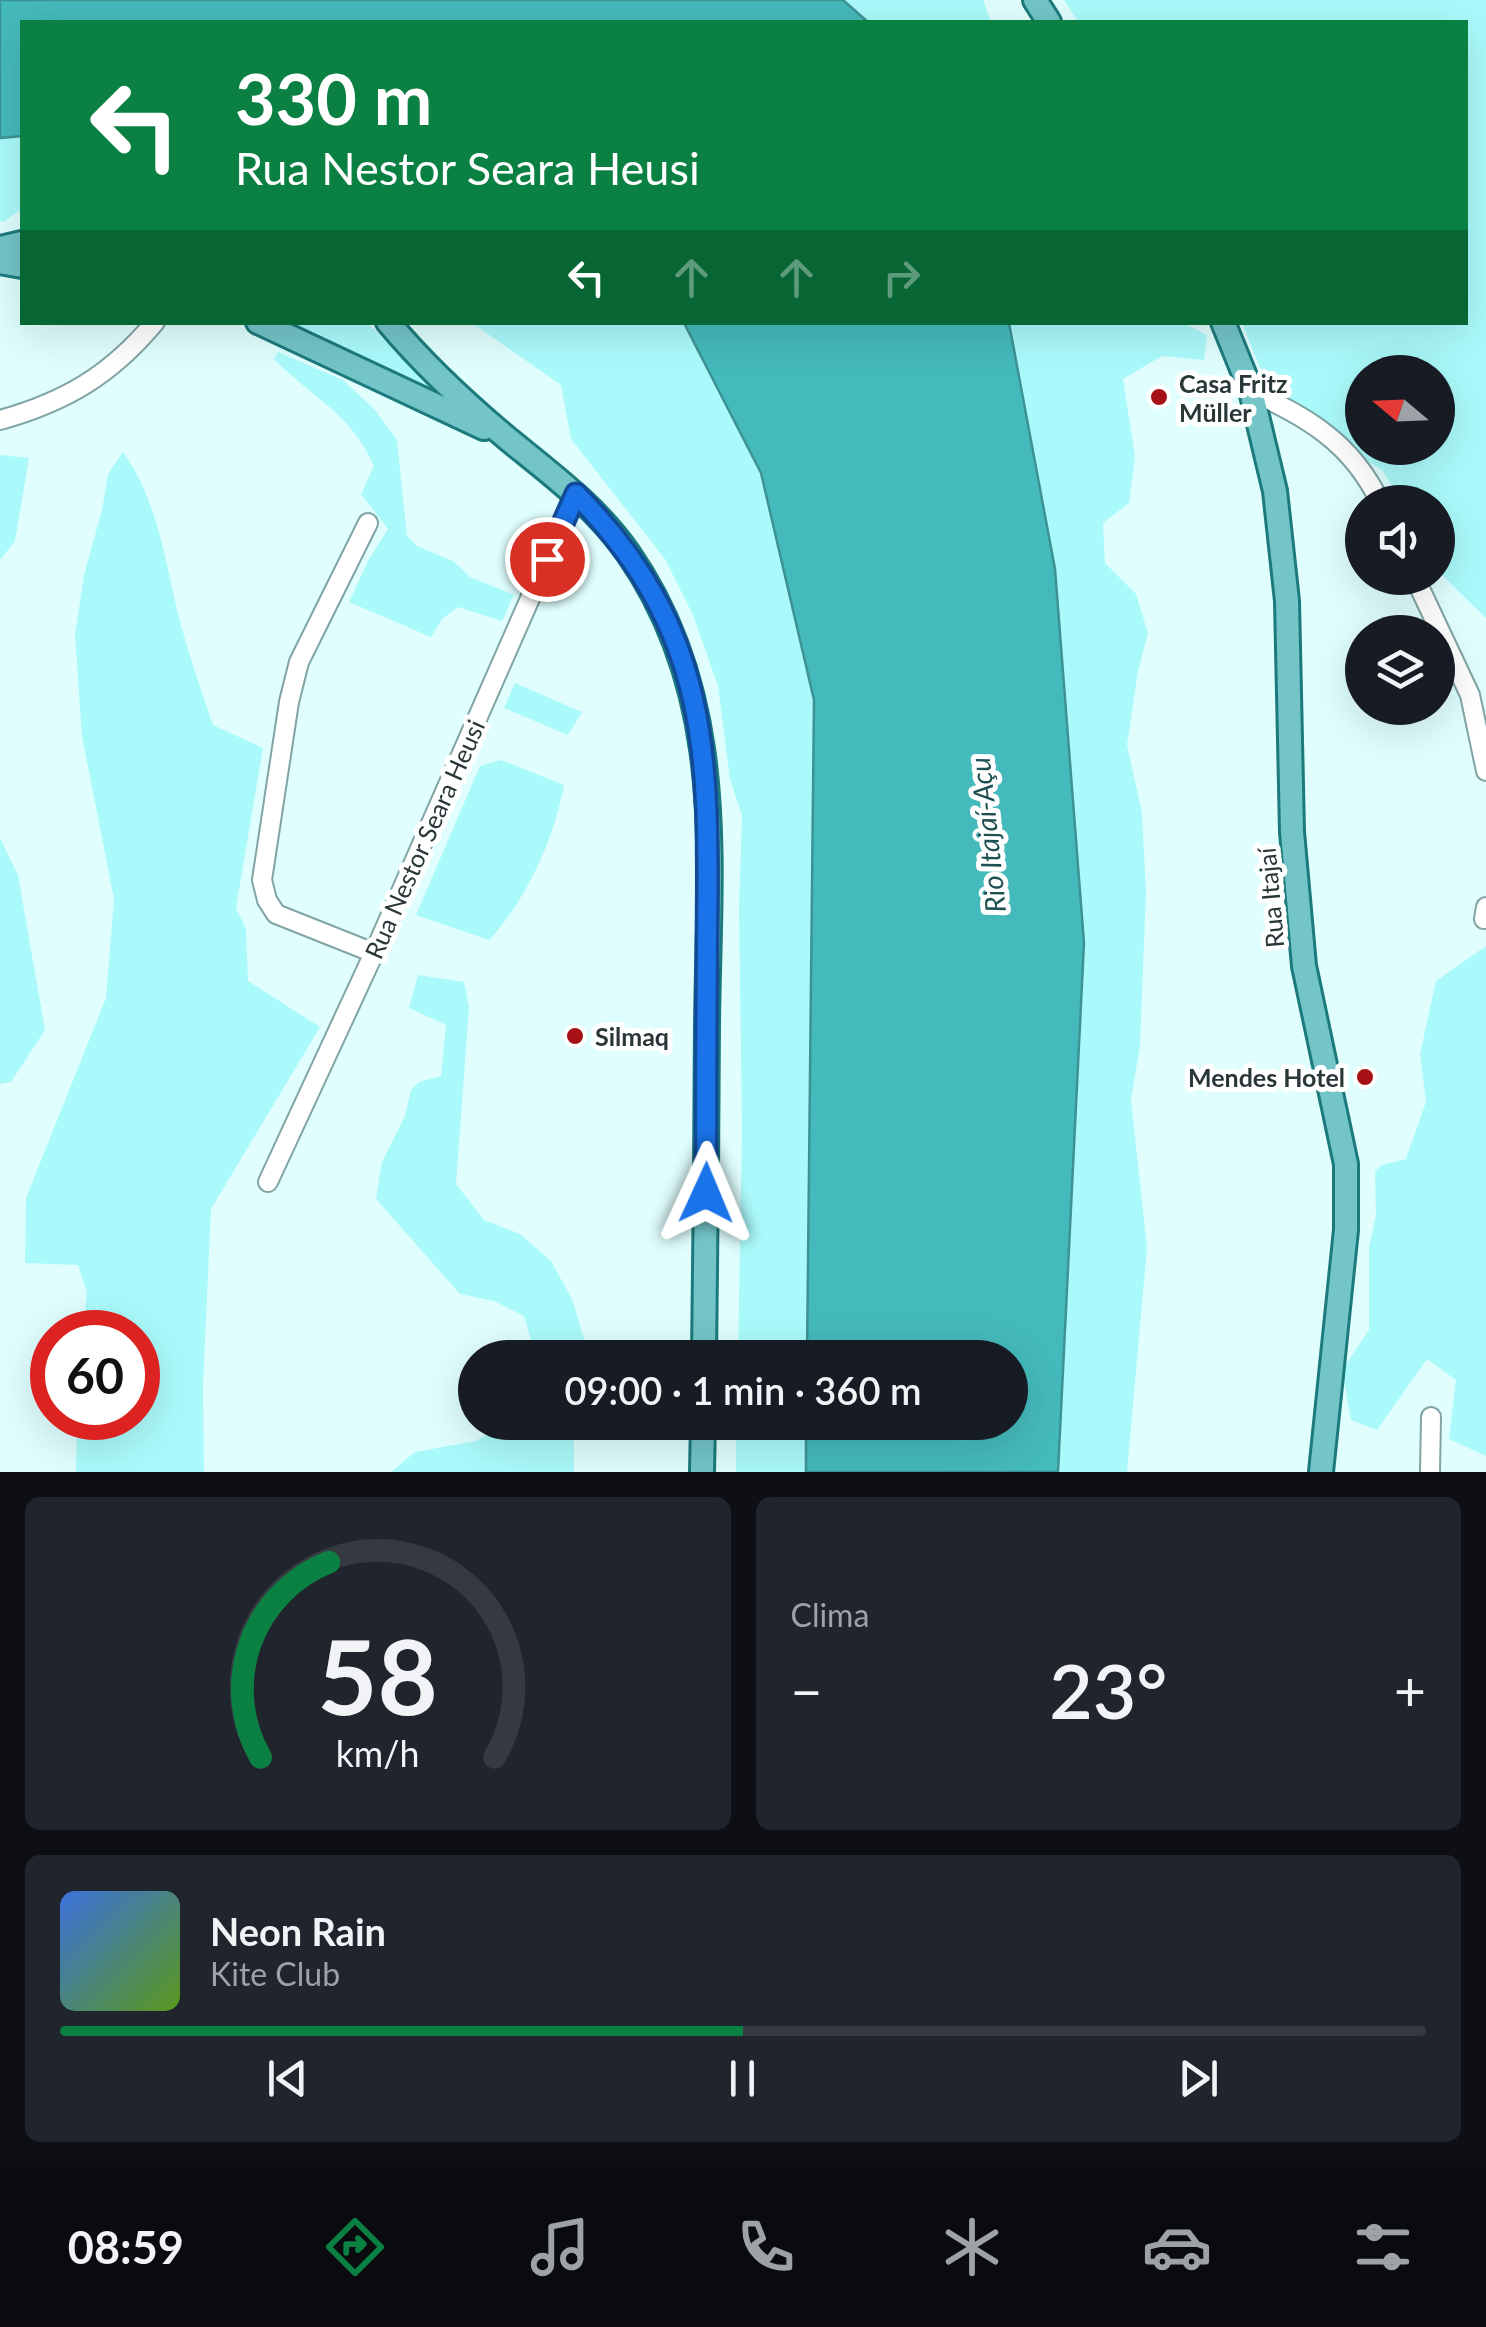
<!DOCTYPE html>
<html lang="pt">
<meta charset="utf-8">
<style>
:root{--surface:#171b24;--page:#20242c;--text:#f1f3f6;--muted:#9ea1a6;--line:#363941;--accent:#0b8043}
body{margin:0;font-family:Lato,sans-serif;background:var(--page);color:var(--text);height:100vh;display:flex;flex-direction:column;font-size:38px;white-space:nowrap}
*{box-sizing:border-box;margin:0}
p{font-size:32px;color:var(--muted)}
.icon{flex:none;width:55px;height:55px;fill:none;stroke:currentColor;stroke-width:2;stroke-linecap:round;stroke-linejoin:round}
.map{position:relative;height:1472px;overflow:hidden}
.details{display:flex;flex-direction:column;gap:25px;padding:25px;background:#0d0f14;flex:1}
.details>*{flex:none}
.top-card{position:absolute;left:20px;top:20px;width:1448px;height:305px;border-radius:0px;box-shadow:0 10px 40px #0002;background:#0b8043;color:#fff;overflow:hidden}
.needle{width:65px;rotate:289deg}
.buttons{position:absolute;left:1345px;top:355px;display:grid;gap:20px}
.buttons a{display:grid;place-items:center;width:110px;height:110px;border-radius:50%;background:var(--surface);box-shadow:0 10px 40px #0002;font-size:50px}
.speed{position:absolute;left:30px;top:1310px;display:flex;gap:20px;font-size:50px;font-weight:700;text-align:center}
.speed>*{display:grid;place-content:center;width:130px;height:130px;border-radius:50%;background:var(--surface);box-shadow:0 10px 40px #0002;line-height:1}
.speed .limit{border:15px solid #d22;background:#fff;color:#111}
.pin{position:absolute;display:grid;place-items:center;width:85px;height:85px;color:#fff;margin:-42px;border:5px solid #fff;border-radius:50%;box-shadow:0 2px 10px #0007}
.me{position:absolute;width:110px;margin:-55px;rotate:1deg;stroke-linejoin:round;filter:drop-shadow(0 0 8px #0008)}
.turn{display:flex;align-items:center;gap:35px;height:210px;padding:0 50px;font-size:45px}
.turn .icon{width:130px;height:130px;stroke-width:2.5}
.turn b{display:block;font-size:70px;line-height:85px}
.lanes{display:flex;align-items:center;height:95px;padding:0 50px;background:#0003;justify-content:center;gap:50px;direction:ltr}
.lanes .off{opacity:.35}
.big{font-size:75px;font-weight:600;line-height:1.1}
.details .card{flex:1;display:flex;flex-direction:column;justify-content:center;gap:15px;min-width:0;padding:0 35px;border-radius:15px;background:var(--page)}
.details .dial{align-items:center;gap:0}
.dial svg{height:260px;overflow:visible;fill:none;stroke:var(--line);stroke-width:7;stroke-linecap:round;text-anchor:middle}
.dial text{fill:var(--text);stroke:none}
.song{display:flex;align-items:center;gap:30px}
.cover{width:120px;height:120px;border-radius:15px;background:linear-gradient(135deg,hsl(220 70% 55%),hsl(90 70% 35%))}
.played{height:10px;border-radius:5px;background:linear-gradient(90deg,var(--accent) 50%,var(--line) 50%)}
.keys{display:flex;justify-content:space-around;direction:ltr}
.heat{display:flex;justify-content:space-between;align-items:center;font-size:55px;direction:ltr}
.details .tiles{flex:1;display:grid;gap:25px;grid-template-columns:1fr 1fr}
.card:last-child{grid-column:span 2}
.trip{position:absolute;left:458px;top:1340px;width:570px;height:100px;border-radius:50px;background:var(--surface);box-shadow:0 10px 40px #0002;font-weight:600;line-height:100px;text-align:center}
.tabs{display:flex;height:160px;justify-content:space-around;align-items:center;background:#090b0e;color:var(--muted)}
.tabs .icon{width:70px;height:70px}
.tabs .current{color:var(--accent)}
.tabs b{font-size:45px;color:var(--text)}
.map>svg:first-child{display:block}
.green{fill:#abfafb;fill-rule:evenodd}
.water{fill:#45babc;stroke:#3d9394;stroke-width:2.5}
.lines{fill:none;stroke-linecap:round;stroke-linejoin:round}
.minor-casing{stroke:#81a4a5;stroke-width:22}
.major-casing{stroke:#1c7a7c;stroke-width:28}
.minor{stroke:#fff;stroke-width:18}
.major{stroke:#73c5c7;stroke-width:22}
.route-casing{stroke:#114b97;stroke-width:25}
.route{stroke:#1a73e8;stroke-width:18}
.poi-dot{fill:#a61116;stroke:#fff;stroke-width:4}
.labels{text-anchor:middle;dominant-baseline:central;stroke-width:10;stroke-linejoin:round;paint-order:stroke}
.poi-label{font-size:25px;font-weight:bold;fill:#293738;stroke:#fff;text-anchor:start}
.street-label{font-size:25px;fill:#293738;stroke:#fff}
.water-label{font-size:28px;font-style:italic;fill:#1f5152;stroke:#fff}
</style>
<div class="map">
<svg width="1486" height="1472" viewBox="0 0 1486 1472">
<rect width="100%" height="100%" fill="#e0fefe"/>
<g class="green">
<polygon points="843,0 983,0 991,22 868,22"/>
<path d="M1064,0h422v618l-48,-47v-69h-36l-20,-32 -105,-61 -35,-86 223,-1v-300h-387zM1362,372h76v76h-76z"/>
<polygon points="22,136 22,209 3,222 0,221 0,138"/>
<polygon points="297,322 367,323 451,401 304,334"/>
<polygon points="472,323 684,323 761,473 814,700 807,1357 738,1357 742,1130 739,907 742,816 730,779 718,686 693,615 665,559 571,439 561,385"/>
<polygon points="1009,323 1184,323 1207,335 1204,360 1162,356 1123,379 1135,457 1129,503 1103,523 1105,563 1136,594 1148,633 1138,671 1127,745 1142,813 1146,892 1140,1046 1131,1100 1147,1248 1127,1472 1058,1472 1084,943 1055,569"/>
<path d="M278,352l65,28 32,30 22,30 10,96 10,10 36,15 17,16 44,18 -12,26 -44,-14 -16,12 -11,18 -82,-35 19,-41 20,-32 -27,-35 13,-28c-24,-54 -61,-67 -100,-107z"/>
<path d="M123,452c37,51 43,118 59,177 9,32 20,64 31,96l50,23 -27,160 10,21 2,52 72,46 -109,182 -8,177 1,86h-128l1,-54h61v-86h-55l4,-40 -9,-27 -53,-2 1,-65 80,-200 8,-99 -32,-163 -7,-101 9,-60 18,-65 6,-36z"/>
<polygon points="0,455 29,458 15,541 0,560"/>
<polygon points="515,683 582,712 568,735 504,708"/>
<path d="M501,760l63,25c-10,54 -37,114 -75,155l-73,-25 64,-149z"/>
<polygon points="0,838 18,875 45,1030 11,1082 0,1084"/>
<polygon points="1486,946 1486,1456 1449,1439 1456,1380 1427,1359 1377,1430 1351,1420 1342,1370 1369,1330 1369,1248 1376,1215 1375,1171 1382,1165 1406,1159 1426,1102 1420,1054 1436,981"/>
<polygon points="418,975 464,982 469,1007 456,1184 484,1220 520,1234 551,1261 573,1301 589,1357 536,1357 524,1316 494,1301 460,1294 376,1199 382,1162 405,1116 411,1090 419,1082 441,1076 446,1025 409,1008"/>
<polygon points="506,1423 574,1423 574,1472 391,1472 415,1452 476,1441"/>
<rect x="736" y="1423" width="70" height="49"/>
</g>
<g class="water">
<polygon points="0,0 843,0 868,22 22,22 22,136 0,138"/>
<polygon points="684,323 1009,323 1055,569 1084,943 1058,1472 806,1472 806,1423 1010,1422 1010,1358 807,1357 814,700 761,473"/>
</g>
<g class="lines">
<defs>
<g id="minor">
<path d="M1251,391c58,28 100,51 129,111"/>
<path d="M0,420c65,-18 111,-45 155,-98"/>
<polyline points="368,523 299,662 289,702 262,880 267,900 276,914 374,953"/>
<polyline points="1415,578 1470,695 1486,771"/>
<polyline points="1484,919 1486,907"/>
<polyline points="268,1182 374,953 576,494"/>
<polyline points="1430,1472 1431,1417"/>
</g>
<g id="major">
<polyline points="1035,0 1049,22"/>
<polyline points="0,248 22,243"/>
<polyline points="0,262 22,266"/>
<polyline points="258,322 484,428"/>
<path d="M388,322c35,42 78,82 120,117 44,36 87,67 120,114 100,144 81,305 79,470 -1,112 -1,223 -3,335"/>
<polyline points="1223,322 1251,391 1275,491 1287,601 1292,832 1304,966 1346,1164 1346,1230 1321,1472"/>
<polyline points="702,1472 703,1422"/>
</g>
</defs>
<use href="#minor" class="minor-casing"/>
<use href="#major" class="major-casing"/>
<use href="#minor" class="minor"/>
<use href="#major" class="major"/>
</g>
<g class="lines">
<defs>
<path id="route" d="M547,559l29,-65c137,139 133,266 131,449 -1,83 -1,167 -1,250"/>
</defs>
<use href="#route" class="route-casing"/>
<use href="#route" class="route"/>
</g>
<g class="poi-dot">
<circle cx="1159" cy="397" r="10"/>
<circle cx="575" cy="1036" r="10"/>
<circle cx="1365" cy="1077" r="10"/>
</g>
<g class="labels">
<g class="poi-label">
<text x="1179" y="383">Casa Fritz<tspan x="1179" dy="29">Müller</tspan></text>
<text x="595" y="1036">Silmaq</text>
<text x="1345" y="1077" text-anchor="end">Mendes Hotel</text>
</g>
<g class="street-label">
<text transform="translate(424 839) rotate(-66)">Rua Nestor Seara Heusi</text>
<text transform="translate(1270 898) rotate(-95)">Rua Itajaí</text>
</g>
<g class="water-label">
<text transform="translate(987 835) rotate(-96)">Rio Itajaí-Açu</text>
</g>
</g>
</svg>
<div class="buttons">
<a><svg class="needle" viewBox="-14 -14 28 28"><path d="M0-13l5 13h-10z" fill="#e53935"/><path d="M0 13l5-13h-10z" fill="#9ea1a6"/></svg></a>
<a><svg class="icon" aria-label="sound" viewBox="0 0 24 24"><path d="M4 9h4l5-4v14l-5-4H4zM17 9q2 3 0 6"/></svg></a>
<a><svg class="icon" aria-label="layers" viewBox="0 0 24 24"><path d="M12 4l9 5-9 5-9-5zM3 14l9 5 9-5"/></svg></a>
</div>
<div class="speed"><div class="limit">60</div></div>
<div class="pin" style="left:547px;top:559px;background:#d93025"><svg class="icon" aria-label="arrive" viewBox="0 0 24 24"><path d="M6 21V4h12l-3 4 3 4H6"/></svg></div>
<svg class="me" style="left:706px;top:1193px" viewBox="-20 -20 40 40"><path d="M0-17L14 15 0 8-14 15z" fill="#1a73e8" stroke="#fff" stroke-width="4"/></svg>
<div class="trip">09:00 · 1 min · 360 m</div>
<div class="top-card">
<div class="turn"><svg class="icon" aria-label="left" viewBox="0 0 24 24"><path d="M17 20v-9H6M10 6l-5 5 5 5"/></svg><div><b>330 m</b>Rua Nestor Seara Heusi</div></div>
<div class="lanes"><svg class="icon" aria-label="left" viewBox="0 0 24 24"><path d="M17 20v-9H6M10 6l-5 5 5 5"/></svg><svg class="icon off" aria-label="ahead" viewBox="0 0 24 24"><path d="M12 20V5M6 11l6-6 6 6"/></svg><svg class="icon off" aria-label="ahead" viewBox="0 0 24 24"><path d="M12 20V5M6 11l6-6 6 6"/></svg><svg class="icon off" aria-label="right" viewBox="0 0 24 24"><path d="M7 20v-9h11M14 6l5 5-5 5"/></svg></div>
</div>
</div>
<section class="details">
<div class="tiles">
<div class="card dial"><svg viewBox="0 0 100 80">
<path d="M14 69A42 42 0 1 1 86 69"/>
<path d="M14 69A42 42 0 0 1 35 9" stroke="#0b8043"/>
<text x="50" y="56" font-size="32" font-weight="700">58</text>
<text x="50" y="72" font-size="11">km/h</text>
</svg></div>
<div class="card"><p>Clima</p>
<div class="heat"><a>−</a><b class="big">23°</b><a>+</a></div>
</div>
<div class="card">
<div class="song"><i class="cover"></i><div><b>Neon Rain</b><p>Kite Club</p></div></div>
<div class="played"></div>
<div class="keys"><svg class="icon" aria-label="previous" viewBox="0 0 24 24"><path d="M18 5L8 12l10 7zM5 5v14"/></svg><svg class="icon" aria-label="pause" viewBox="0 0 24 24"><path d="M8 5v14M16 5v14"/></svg><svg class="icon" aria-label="next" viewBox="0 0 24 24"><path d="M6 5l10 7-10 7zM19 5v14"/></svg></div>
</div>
</div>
</section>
<nav class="tabs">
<b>08:59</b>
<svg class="icon current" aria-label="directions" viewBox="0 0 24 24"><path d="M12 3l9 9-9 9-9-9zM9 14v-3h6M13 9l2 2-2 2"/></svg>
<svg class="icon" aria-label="music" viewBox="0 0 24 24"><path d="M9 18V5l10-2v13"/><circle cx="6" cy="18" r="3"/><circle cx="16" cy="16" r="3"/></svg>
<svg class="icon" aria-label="phone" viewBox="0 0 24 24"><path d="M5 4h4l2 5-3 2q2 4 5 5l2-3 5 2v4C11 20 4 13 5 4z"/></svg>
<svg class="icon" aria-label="climate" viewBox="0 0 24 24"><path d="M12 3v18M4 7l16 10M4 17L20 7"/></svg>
<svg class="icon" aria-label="car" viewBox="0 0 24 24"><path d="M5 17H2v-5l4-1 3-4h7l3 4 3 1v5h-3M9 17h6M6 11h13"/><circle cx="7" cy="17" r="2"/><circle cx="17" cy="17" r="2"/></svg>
<svg class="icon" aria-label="filters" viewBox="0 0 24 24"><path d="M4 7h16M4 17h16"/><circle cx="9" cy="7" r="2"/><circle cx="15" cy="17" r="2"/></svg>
</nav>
